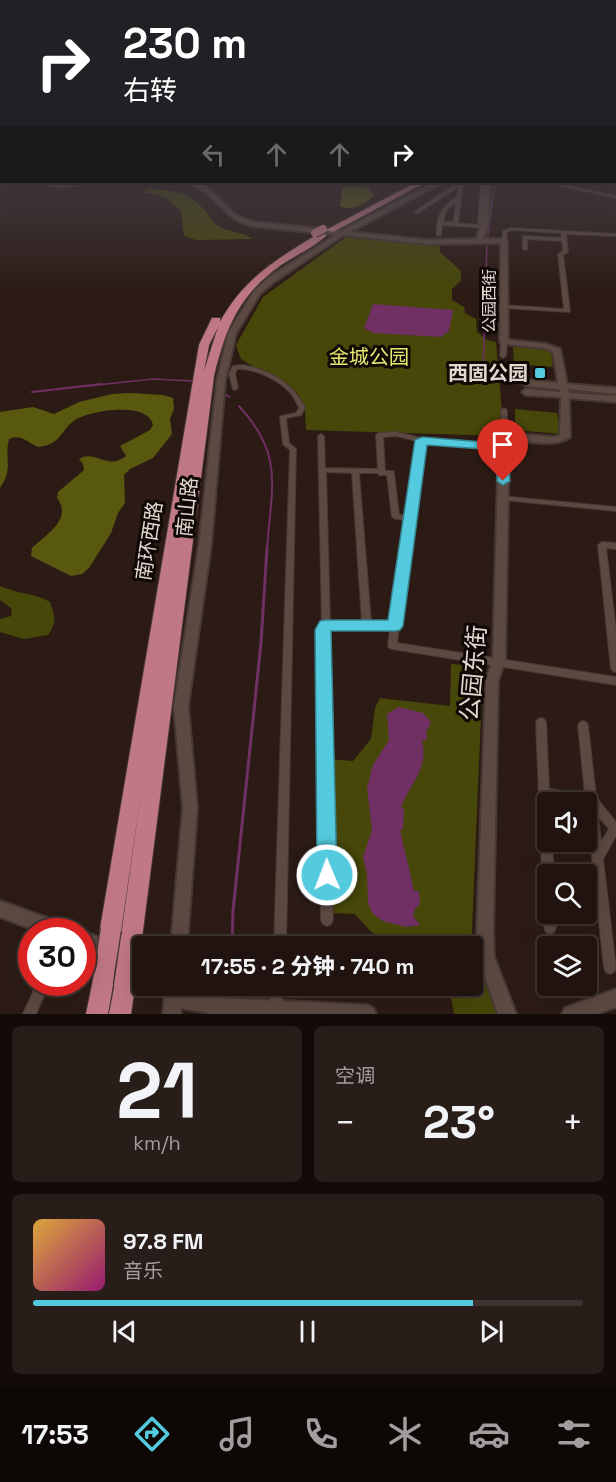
<!DOCTYPE html>
<html lang="zh">
<meta charset="utf-8">
<style>
:root{--surface:#211410;--page:#291d19;--text:#f1f3f6;--muted:#a29e9f;--line:#3e3330;--accent:#54cade}
body{margin:0;font-family:"Space Grotesk","Noto Sans SC",sans-serif;background:var(--page);color:var(--text);height:100vh;display:flex;flex-direction:column;font-size:22px;white-space:nowrap}
*{box-sizing:border-box;margin:0}
p{font-size:20px;color:var(--muted)}
.icon{flex:none;width:33px;height:33px;fill:none;stroke:currentColor;stroke-width:2;stroke-linecap:round;stroke-linejoin:round}
.map{position:relative;height:1014px;overflow:hidden}
.sheet{display:flex;flex-direction:column;gap:12px;padding:12px;background:#120b09;flex:1}
.sheet>*{flex:none}
.banner{position:absolute;left:0px;top:0px;width:616px;height:183px;box-shadow:0 6px 24px #0002,0 0 0 2px var(--line);background:#202124;color:#fff;overflow:hidden}
.controls{position:absolute;left:537px;top:792px;display:grid;gap:12px}
.controls a{display:grid;place-items:center;width:60px;height:60px;border-radius:6px;background:var(--surface);box-shadow:0 6px 24px #0002,0 0 0 2px var(--line);font-size:30px}
.speed{position:absolute;left:18px;top:918px;display:flex;gap:12px;font-size:30px;font-weight:700;text-align:center}
.speed>*{display:grid;place-content:center;width:78px;height:78px;border-radius:50%;background:var(--surface);box-shadow:0 6px 24px #0002,0 0 0 2px var(--line);line-height:1}
.speed .limit{border:9px solid #d22;background:#fff;color:#111}
.pin{position:absolute;display:grid;place-items:center;width:51px;height:51px;color:#fff;margin:-62px -26px;border-radius:50% 50% 50% 0;rotate:-45deg;box-shadow:0 0 6px #0007}
.pin .icon{rotate:45deg}
.me{position:absolute;width:66px;margin:-33px;rotate:359deg;stroke-linejoin:round;filter:drop-shadow(0 0 4px #0008)}
.turn{display:flex;align-items:center;gap:21px;height:126px;padding:0 24px;font-size:27px}
.turn .icon{width:78px;height:78px;stroke-width:2.5}
.turn b{display:block;font-size:42px;line-height:51px}
.lanes{display:flex;align-items:center;height:57px;padding:0 24px;background:#0003;justify-content:center;gap:30px;direction:ltr}
.lanes .off{opacity:.35}
.big{font-size:45px;font-weight:800;line-height:1.1}
.sheet .tile{flex:1;display:flex;flex-direction:column;justify-content:center;gap:9px;min-width:0;padding:0 21px;border-radius:9px;background:var(--page)}
.sheet .dial{align-items:center;gap:0}
.dial b{font-size:78px;line-height:1}
.song{display:flex;align-items:center;gap:18px}
.cover{width:72px;height:72px;border-radius:9px;background:linear-gradient(135deg,hsl(40 70% 55%),hsl(320 70% 35%))}
.played{height:6px;border-radius:3px;background:linear-gradient(90deg,var(--accent) 80%,var(--line) 80%)}
.keys{display:flex;justify-content:space-around;direction:ltr}
.heat{display:flex;justify-content:space-between;align-items:center;font-size:33px;direction:ltr}
.sheet .tiles{flex:1;display:grid;gap:12px;grid-template-columns:1fr 1fr}
.tile:last-child{grid-column:span 2}
.trip{position:absolute;left:132px;top:936px;width:351px;height:60px;border-radius:6px;background:var(--surface);box-shadow:0 6px 24px #0002,0 0 0 2px var(--line);font-weight:800;line-height:60px;text-align:center}
.menu{display:flex;height:96px;justify-content:space-around;align-items:center;background:#0d0806;color:var(--muted)}
.menu .icon{width:42px;height:42px}
.menu .current{color:var(--accent)}
.menu b{font-size:27px;color:var(--text)}
.map>svg:first-child{display:block}
.green{fill:#474709}
.forest{fill:#58580e}
.water{fill:#703064}
.lines{fill:none;stroke-linecap:round;stroke-linejoin:round}
.stream-far2{stroke:#703064;stroke-width:1.5}
.stream-far1{stroke:#703064;stroke-width:2}
.stream{stroke:#703064;stroke-width:3}
.street-casing{stroke:#463834;stroke-width:2}
.secondary-casing{stroke:#463834;stroke-width:4}
.highway-casing{stroke:#463834;stroke-width:2}
.street{fill:#5c4941;fill-rule:evenodd}
.secondary{fill:#5c4941;fill-rule:evenodd}
.highway{fill:#c07884;fill-rule:evenodd}
.highway-bridge-far1-casing{stroke:#463834;stroke-width:10;stroke-linecap:butt}
.highway-bridge-casing{stroke:#463834;stroke-width:23;stroke-linecap:butt}
.highway-bridge-far1{stroke:#c07884;stroke-width:8}
.highway-bridge{stroke:#c07884;stroke-width:20}
.route{fill:#54cade;stroke:#378390;stroke-width:1.5}
.poi-dot{fill:#54cade;stroke:#0f0805;stroke-width:2}
.labels{text-anchor:middle;dominant-baseline:central;stroke-width:6;stroke-linejoin:round;paint-order:stroke}
.far-street-label{font-size:16px;fill:#e3d7d2;stroke:#0f0805}
.park-label{font-size:20px;fill:#e5e76e;stroke:#0f0805}
.poi-label{font-size:20px;font-weight:bold;fill:#e3d7d2;stroke:#0f0805;text-anchor:end}
.street-label{font-size:20px;fill:#e3d7d2;stroke:#0f0805}
.near-street-label{font-size:24px;fill:#e3d7d2;stroke:#0f0805}
</style>
<div class="map">
<svg width="616" height="1014" viewBox="0 0 616 1014">
<rect width="100%" height="100%" fill="#2c1b15"/>
<g class="green">
<path d="M149,189c25,2 38,2 56,21 5,5 6,11 12,15 11,8 25,6 35,14l-56,1 -12,-4 -3,-25 -16,-14 -22,-5z"/>
<polygon points="346,237 439,244 440,252 461,271 461,281 452,289 452,300 464,307 465,313 476,319 477,332 487,340 496,342 504,436 306,430 305,410 298,394 241,359 236,345 263,297"/>
<polygon points="513,346 551,349 553,367 514,364"/>
<polygon points="515,409 557,413 560,434 515,430"/>
<path d="M0,586c16,8 35,7 50,16 5,14 7,21 -2,33l-24,4 -24,-7v-13l11,-3 1,-7 -12,-9z"/>
<polygon points="451,664 483,667 472,931 476,954 498,1014 454,1014 449,986 472,986 472,946 430,946 372,933 355,914 330,913 329,759 353,761 371,739 375,708 380,698 450,706"/>
</g>
<g class="forest">
<path d="M352,187l16,1 7,7c-9,8 -23,17 -35,11l2,-18z"/>
<path d="M130,393l33,2 10,3 1,11 -4,10 2,15 -19,24 -23,11 -6,6 1,28 -7,10 -7,20 -22,35 -7,6 -11,2 -40,-20 1,-8c15,-14 41,-29 25,-50l1,-6 26,-22 -1,-6 -4,-5c16,-10 28,12 47,-3l-6,-10 30,-16 3,-5c-4,-24 -63,-15 -78,-5 -16,11 -12,24 -37,27 -9,-4 -18,-14 -29,-8 -5,19 5,29 -9,49v-76l33,-5 21,7 25,-12 33,-8z"/>
</g>
<g class="water">
<polygon points="373,304 453,310 449,331 441,337 373,333 364,328"/>
<path d="M399,707l24,6 8,9 -5,10 1,8h-5c7,29 -11,42 -21,67l3,2 -1,20 -3,1c4,20 10,40 14,61h5l1,13 -5,5 -2,7 7,9 -14,2 -23,-6 -10,-7 -5,-11 -1,-29 -4,-17 9,-27 -5,-42 6,-23 16,-25 -2,-26z"/>
</g>
<g class="lines">
<g class="stream-far2">
<polyline points="483,374 487,243 495,182"/>
<polyline points="88,386 153,379 193,381"/>
</g>
<g class="stream-far1">
<polyline points="32,392 102,384"/>
<polyline points="223,393 229,397"/>
<path d="M239,406c46,50 32,81 28,144"/>
</g>
<g class="stream">
<polyline points="232,946 233,911 261,643 267,548"/>
<polyline points="232,986 232,1001"/>
</g>
<defs>
<g id="street">
<path d="M459,182h4v1l-5,40 20,2 3,-43h4l-3,43 4,2 -2,1 -42,-3 -1,10 -4,1c-1,-19 4,-29 20,-39l1,-10 -40,26 -4,-1zM456,201l-2,21h-11l3,-11z"/>
<polygon points="544,182 550,182 616,196 616,198"/>
<polygon points="511,228 616,234 616,236 566,234 568,252 563,255 570,311 569,312 504,308 502,307 502,305 564,309 558,254 563,251 562,241 527,239 527,249 525,250 523,249 523,236 562,238 561,233 511,230 507,232 506,242 502,242 503,231"/>
<polygon points="504,340 507,342 506,356 503,358 500,356 501,342"/>
<path d="M242,365c27,4 51,18 63,43l-4,7 -15,3 3,25 7,6 -10,497h-12l16,-496 -7,-6 -3,-27 1,-1 15,-3 3,-5c-2,-4 -4,-9 -7,-13 -11,-14 -36,-27 -55,-26l-2,5 3,14 -3,2 -2,-1 -4,-15 4,-8z"/>
<polygon points="504,408 507,410 507,436 504,438 501,436 501,410"/>
<path d="M396,432l25,6 83,7 3,2 -3,2 -80,-7 -27,201 219,34v8l-224,-36 -3,-1 -1,-2 2,-17 -62,-1 -1,2 6,290 -2,4 -4,2 -4,-2 -2,-4 -2,-290 3,-5 -4,-189 3,-2 3,2 1,32 53,1 -2,-34 3,-2zM396,436l21,5 -10,74h-8l-5,-42 -1,-2h-8l-2,-34zM326,472l26,1 10,149h-32zM359,473h19l1,2h8l5,42 4,2 10,1 -15,103 -20,-1z"/>
<polygon points="500,496 616,507 616,511 503,500 499,498"/>
<polygon points="602,542 616,543 616,549 606,548 616,630 616,672 613,671 611,669 598,545"/>
<path d="M541,718l3,1 2,3 3,67 36,5 -7,-69 2,-3 3,-1 3,1 2,3 8,72 20,25v14l-13,23 13,109 -2,4 -4,2 -4,-2 -2,-4 -18,-166 -37,-4 1,4h-2v40h4l2,32h-6v5l-4,-1 -2,-4 -6,-152 2,-3zM598,816l11,13 -8,13z"/>
<path d="M548,909v5h7l1,14 -2,4 -4,2 -4,-2c-3,-6 -4,-16 -1,-22z"/>
<polygon points="35,982 47,982 45,993 36,1014 23,1014 33,992"/>
<polygon points="271,986 283,986 282,1009 279,1014 272,1013 270,1009"/>
</g>
<g id="secondary">
<rect x="0" y="163" width="2" height="4"/>
<polygon points="37,182 89,182 60,187"/>
<path d="M188,182c21,-2 32,21 47,32 5,4 11,6 18,8l88,9 95,-49h7l-93,50 77,8 49,-1 6,-15 2,-42h6l-2,42 -5,15h21l3,2 1,99 38,4 14,5 7,35 49,4v6l-48,-5 1,4 47,3v6l-47,-4 1,39c-16,11 -43,4 -61,2l-4,221 -7,21 -5,251 1,25 22,57h-18l-20,-57 -1,-25 9,-251 7,-21 6,-224 5,-3 51,4 5,-2 1,-38 -35,-2 -4,-3 4,-3 34,3 -1,-3 -33,-3 -4,-3 4,-3 32,3 -5,-31 -9,-4 -40,-4 -4,-2 1,-99 -74,1 -84,-9 -68,46 -15,13 -24,39 -11,48 -14,164 -23,161 9,102 -10,138h-16l12,-138 -9,-102 25,-161 18,-164 11,-48 26,-42 15,-14 67,-42 -84,-9c-24,-7 -29,-20 -47,-34 -5,-4 -12,-7 -17,-10z"/>
<polygon points="0,901 69,926 71,932 40,932 0,917"/>
<polygon points="82,931 116,944 118,950 124,948 142,954 142,970 118,962 116,956 110,958 82,947 82,932 80,932"/>
<polygon points="166,986 183,986 183,991 222,998 367,1005 373,1008 376,1014 213,1014 181,1008 181,1014 163,1014"/>
<polygon points="616,989 616,1007 596,1014 562,1014 565,1008"/>
</g>
<g id="highway">
<polygon points="417,182 426,182 333,232 326,230"/>
<path d="M320,233l7,2c-13,12 -31,20 -46,30 -42,30 -55,62 -67,111l-72,562 -3,7 -8,3 -8,-3 -3,-7 21,-145 -19,136 -4,7 -7,3 -7,-3 -4,-7 99,-584 13,-27h8v4c24,-44 58,-64 100,-89zM218,327l-14,44 5,-26z"/>
<polygon points="104,962 112,965 115,973 108,1014 86,1014 96,965"/>
<polygon points="124,975 132,978 135,986 131,1014 109,1014 116,978"/>
</g>
</defs>
<use href="#street" class="street-casing"/>
<use href="#secondary" class="secondary-casing"/>
<use href="#highway" class="highway-casing"/>
<use href="#street" class="street"/>
<use href="#secondary" class="secondary"/>
<use href="#highway" class="highway"/>
<defs>
<polyline id="highway-bridge-far1" points="315,233 323,229"/>
<g id="highway-bridge">
<polyline points="104,973 111,929"/>
<polyline points="124,986 131,938"/>
</g>
</defs>
<use href="#highway-bridge-far1" class="highway-bridge-far1-casing"/>
<use href="#highway-bridge" class="highway-bridge-casing"/>
<use href="#highway-bridge-far1" class="highway-bridge-far1"/>
<use href="#highway-bridge" class="highway-bridge"/>
</g>
<linearGradient id="sky" x2="0" y2="1"><stop stop-color="#180f0c"/><stop offset="0.52" stop-color="#453f46"/><stop offset="1" stop-color="#453f46" stop-opacity="0"/></linearGradient>
<rect width="616" height="294" fill="url(#sky)"/>
<polygon class="route" points="422,437 508,444 510,481 503,485 497,481 497,450 427,445 403,626 400,630 395,631 331,631 337,875 334,882 327,885 320,882 317,875 315,630 320,621 326,620 388,620 415,440"/>
<rect class="poi-dot" x="534" y="367" width="12" height="12" rx="3"/>
<g class="labels">
<g class="far-street-label">
<text transform="translate(489 301) rotate(-90)">公园西街</text>
</g>
<g class="park-label">
<text x="369" y="357">金城公园</text>
</g>
<g class="poi-label">
<text x="528" y="373">西固公园</text>
</g>
<g class="street-label">
<text transform="translate(187 507) rotate(-84)">南山路</text>
<text transform="translate(149 541) rotate(-81)">南环西路</text>
</g>
<g class="near-street-label">
<text transform="translate(473 673) rotate(-85)">公园东街</text>
</g>
</g>
</svg>
<div class="controls">
<a><svg class="icon" aria-label="sound" viewBox="0 0 24 24"><path d="M4 9h4l5-4v14l-5-4H4zM17 9q2 3 0 6"/></svg></a>
<a><svg class="icon" aria-label="search" viewBox="0 0 24 24"><circle cx="10" cy="10" r="6"/><path d="M15 15l6 6"/></svg></a>
<a><svg class="icon" aria-label="layers" viewBox="0 0 24 24"><path d="M12 4l9 5-9 5-9-5zM3 14l9 5 9-5"/></svg></a>
</div>
<div class="speed"><div class="limit">30</div></div>
<div class="pin" style="left:503px;top:481px;background:#d93025"><svg class="icon" aria-label="arrive" viewBox="0 0 24 24"><path d="M6 21V4h12l-3 4 3 4H6"/></svg></div>
<svg class="me" style="left:327px;top:875px" viewBox="-20 -20 40 40"><circle r="17" fill="#54cade" stroke="#fff" stroke-width="3"/><path d="M0-11L8 9 0 5-8 9z" fill="#fff"/></svg>
<div class="trip">17:55 · 2 分钟 · 740 m</div>
<div class="banner">
<div class="turn"><svg class="icon" aria-label="right" viewBox="0 0 24 24"><path d="M7 20v-9h11M14 6l5 5-5 5"/></svg><div><b>230 m</b>右转</div></div>
<div class="lanes"><svg class="icon off" aria-label="left" viewBox="0 0 24 24"><path d="M17 20v-9H6M10 6l-5 5 5 5"/></svg><svg class="icon off" aria-label="ahead" viewBox="0 0 24 24"><path d="M12 20V5M6 11l6-6 6 6"/></svg><svg class="icon off" aria-label="ahead" viewBox="0 0 24 24"><path d="M12 20V5M6 11l6-6 6 6"/></svg><svg class="icon" aria-label="right" viewBox="0 0 24 24"><path d="M7 20v-9h11M14 6l5 5-5 5"/></svg></div>
</div>
</div>
<section class="sheet">
<div class="tiles">
<div class="tile dial"><b>21</b><p>km/h</p></div>
<div class="tile"><p>空调</p>
<div class="heat"><a>−</a><b class="big">23°</b><a>+</a></div>
</div>
<div class="tile">
<div class="song"><i class="cover"></i><div><b>97.8 FM</b><p>音乐</p></div></div>
<div class="played"></div>
<div class="keys"><svg class="icon" aria-label="previous" viewBox="0 0 24 24"><path d="M18 5L8 12l10 7zM5 5v14"/></svg><svg class="icon" aria-label="pause" viewBox="0 0 24 24"><path d="M8 5v14M16 5v14"/></svg><svg class="icon" aria-label="next" viewBox="0 0 24 24"><path d="M6 5l10 7-10 7zM19 5v14"/></svg></div>
</div>
</div>
</section>
<nav class="menu">
<b>17:53</b>
<svg class="icon current" aria-label="directions" viewBox="0 0 24 24"><path d="M12 3l9 9-9 9-9-9zM9 14v-3h6M13 9l2 2-2 2"/></svg>
<svg class="icon" aria-label="music" viewBox="0 0 24 24"><path d="M9 18V5l10-2v13"/><circle cx="6" cy="18" r="3"/><circle cx="16" cy="16" r="3"/></svg>
<svg class="icon" aria-label="phone" viewBox="0 0 24 24"><path d="M5 4h4l2 5-3 2q2 4 5 5l2-3 5 2v4C11 20 4 13 5 4z"/></svg>
<svg class="icon" aria-label="climate" viewBox="0 0 24 24"><path d="M12 3v18M4 7l16 10M4 17L20 7"/></svg>
<svg class="icon" aria-label="car" viewBox="0 0 24 24"><path d="M5 17H2v-5l4-1 3-4h7l3 4 3 1v5h-3M9 17h6M6 11h13"/><circle cx="7" cy="17" r="2"/><circle cx="17" cy="17" r="2"/></svg>
<svg class="icon" aria-label="filters" viewBox="0 0 24 24"><path d="M4 7h16M4 17h16"/><circle cx="9" cy="7" r="2"/><circle cx="15" cy="17" r="2"/></svg>
</nav>
